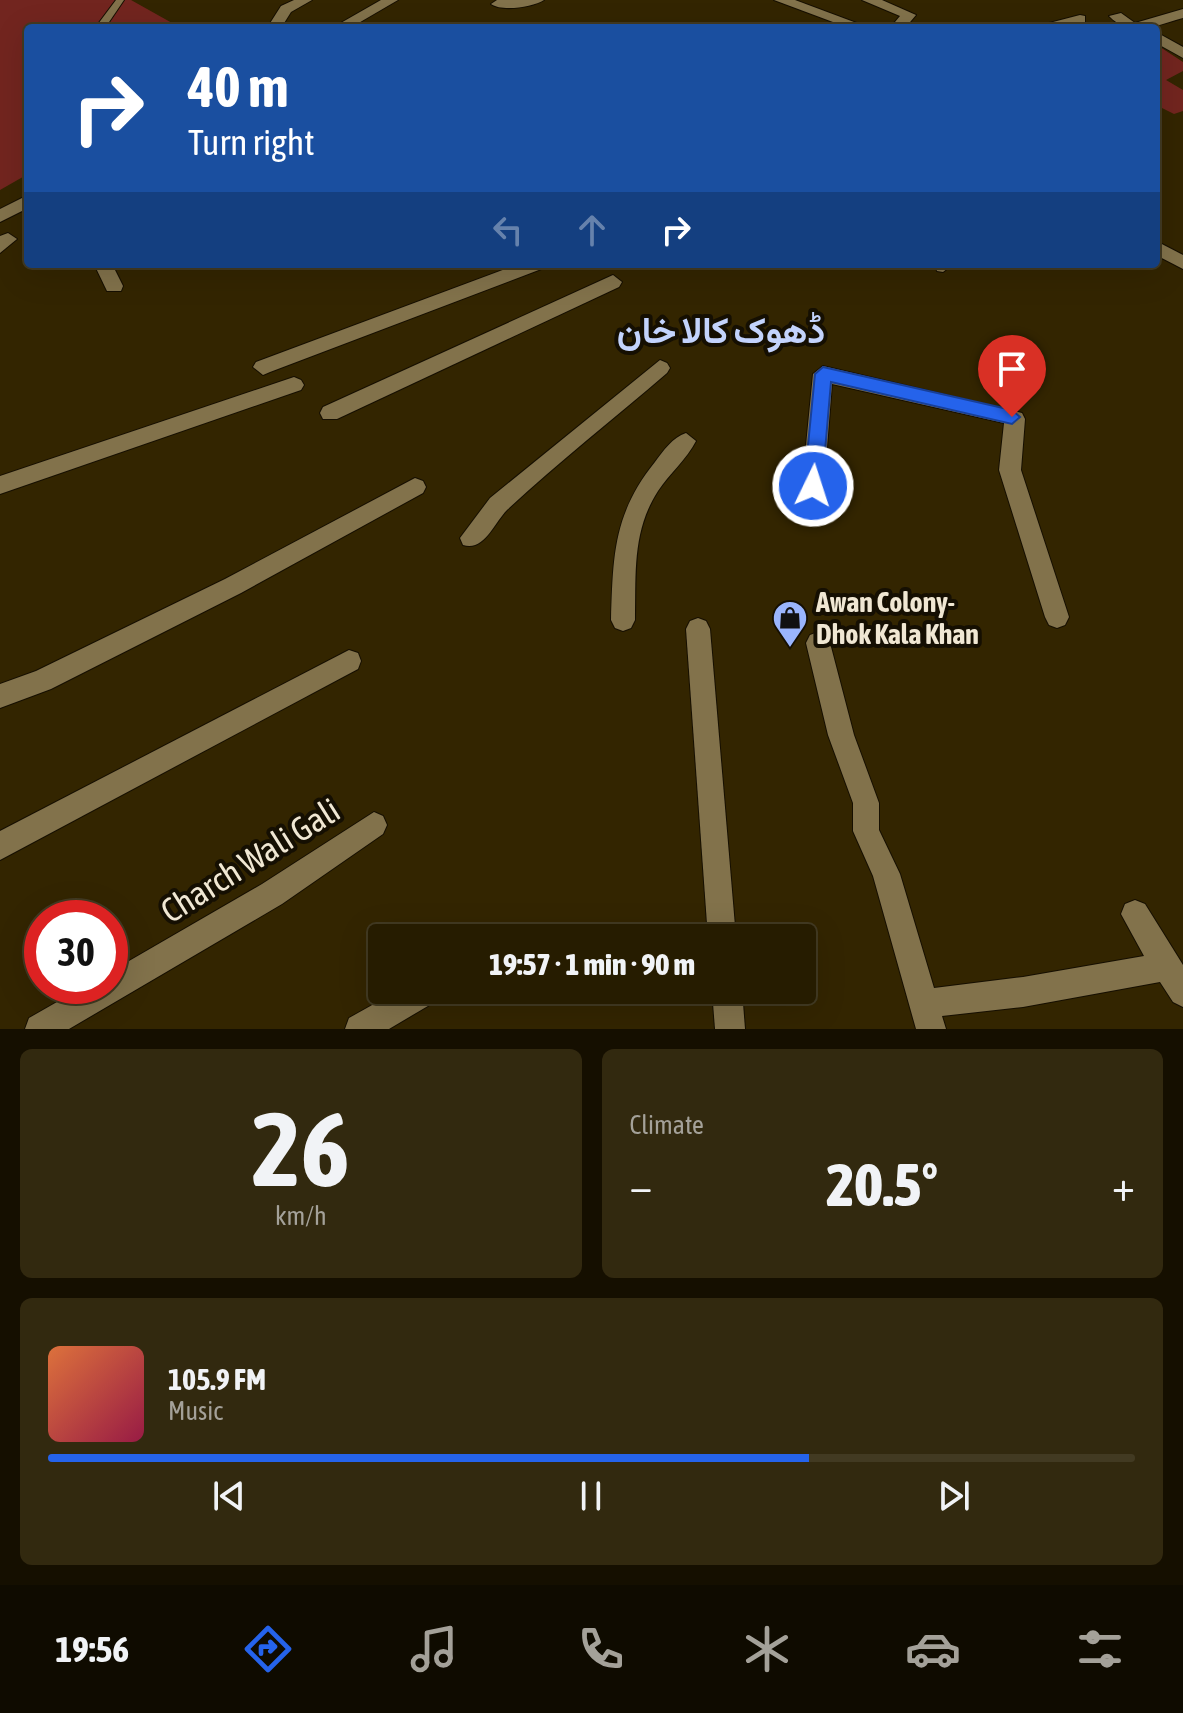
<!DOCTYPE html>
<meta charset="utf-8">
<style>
:root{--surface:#261c00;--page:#32290f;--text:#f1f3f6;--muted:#a4a199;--line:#423a22;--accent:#2563eb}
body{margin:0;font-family:"Asap Condensed",Vazirmatn,sans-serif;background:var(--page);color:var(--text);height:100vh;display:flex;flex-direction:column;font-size:30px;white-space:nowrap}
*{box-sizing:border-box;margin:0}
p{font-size:26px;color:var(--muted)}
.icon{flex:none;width:44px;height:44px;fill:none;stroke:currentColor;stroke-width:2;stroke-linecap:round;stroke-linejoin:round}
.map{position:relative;height:1029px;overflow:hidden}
.details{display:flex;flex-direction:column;gap:20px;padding:20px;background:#150f00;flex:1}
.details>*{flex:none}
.banner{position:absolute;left:24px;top:24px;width:1136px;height:244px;border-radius:8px;box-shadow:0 8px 32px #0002,0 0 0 2px var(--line);background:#1a4fa0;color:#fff;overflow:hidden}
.speed{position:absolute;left:24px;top:900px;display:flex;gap:16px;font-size:40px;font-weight:700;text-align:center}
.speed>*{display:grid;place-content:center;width:104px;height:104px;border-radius:50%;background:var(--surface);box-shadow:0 8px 32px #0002,0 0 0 2px var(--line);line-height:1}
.speed .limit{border:12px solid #d22;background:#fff;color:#111}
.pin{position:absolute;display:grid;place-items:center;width:68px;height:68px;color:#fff;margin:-82px -34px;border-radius:50% 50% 50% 0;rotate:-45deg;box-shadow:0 0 8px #0007}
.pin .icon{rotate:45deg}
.me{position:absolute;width:88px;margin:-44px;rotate:4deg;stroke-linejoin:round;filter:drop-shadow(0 0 6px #0008)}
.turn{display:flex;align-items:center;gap:28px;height:168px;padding:0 32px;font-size:36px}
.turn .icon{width:104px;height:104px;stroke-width:2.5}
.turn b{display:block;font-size:56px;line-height:68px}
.lanes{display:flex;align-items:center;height:76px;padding:0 32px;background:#0003;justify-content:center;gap:40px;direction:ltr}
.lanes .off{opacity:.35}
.big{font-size:60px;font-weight:800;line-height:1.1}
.details .card{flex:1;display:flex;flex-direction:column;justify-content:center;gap:12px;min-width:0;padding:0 28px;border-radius:12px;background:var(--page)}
.details .dial{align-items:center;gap:0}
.dial b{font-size:104px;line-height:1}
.song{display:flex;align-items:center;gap:24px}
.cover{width:96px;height:96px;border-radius:12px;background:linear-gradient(135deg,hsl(20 70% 55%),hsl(340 70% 35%))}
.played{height:8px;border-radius:4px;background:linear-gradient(90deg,var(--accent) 70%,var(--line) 70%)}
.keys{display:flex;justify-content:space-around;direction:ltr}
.heat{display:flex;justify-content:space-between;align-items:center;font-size:44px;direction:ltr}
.details .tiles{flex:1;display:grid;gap:20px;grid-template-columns:1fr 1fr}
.card:last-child{grid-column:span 2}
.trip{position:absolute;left:368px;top:924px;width:448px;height:80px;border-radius:8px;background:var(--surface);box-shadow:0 8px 32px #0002,0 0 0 2px var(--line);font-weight:800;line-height:80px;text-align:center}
.tab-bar{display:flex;height:128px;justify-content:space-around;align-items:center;background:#0f0b00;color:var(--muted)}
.tab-bar .icon{width:56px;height:56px}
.tab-bar .selected{color:var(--accent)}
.tab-bar b{font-size:36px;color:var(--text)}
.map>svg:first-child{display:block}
.green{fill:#72251f}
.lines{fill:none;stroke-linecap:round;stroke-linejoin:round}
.service-casing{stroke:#160f00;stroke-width:2}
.minor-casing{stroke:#160f00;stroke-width:2}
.tertiary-casing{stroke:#160f00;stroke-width:2}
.service{fill:#82724b;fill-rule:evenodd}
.minor{fill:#82724b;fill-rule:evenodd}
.tertiary{fill:#82724b;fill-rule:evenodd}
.route{fill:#2563eb;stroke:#184099;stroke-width:2}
.labels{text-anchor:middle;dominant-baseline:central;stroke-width:8;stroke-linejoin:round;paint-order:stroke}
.poi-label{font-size:28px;font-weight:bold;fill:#f0e7d3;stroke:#150f02;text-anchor:start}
.near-street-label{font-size:34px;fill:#f0e7d3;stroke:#150f02}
.district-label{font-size:36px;font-weight:bold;fill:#c3d3fc;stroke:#150f02}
</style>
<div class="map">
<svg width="1183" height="1029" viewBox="0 0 1183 1029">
<rect width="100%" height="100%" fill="#332500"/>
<g class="green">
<polygon points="0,0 131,0 181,28 28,28 28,174 0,190"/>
<polygon points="1160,47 1183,62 1183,71 1166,80 1183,90 1183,111 1174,114 1156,105 1156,48"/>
</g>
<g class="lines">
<defs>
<polygon id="service" points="116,0 124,0 105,28 95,28"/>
<g id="minor">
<path d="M544,0c-11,7 -42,12 -53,4l6,-4z"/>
<polygon points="774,0 795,0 870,28 849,28"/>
<polygon points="862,0 882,0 916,15 905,28 890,28 900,16"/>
<path d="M1183,9v9c-25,7 -53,20 -74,-2l12,-3 14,10z"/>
<polygon points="1080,15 1085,16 1085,22 1058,28 1030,28"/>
<polygon points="1156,32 1183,47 1183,58 1156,43"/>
<polygon points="8,233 17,239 0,253 0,236"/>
<polygon points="94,264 112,264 123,286 121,291 107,291"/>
<polygon points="519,264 547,264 544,268 270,372 263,375 253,367 256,362"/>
<polygon points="935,264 953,264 943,272 937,271"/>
<polygon points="613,275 622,282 619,287 337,419 323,419 320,413 323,407"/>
<path d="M660,360l7,3 3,5 -3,5c-53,46 -109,89 -160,137 -13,13 -23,42 -44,35l-3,-7 30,-40z"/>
<polygon points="823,366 1022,413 1025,419 1021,470 1069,617 1065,625 1057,628 1049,625 1045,617 999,470 1004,423 832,384 824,486 821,492 805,492 802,486 813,374"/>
<polygon points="294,377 301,380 304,385 301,390 0,494 0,476"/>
<path d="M686,433l10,8c-9,18 -27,33 -38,50 -26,40 -22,83 -23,129l-4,8 -8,3 -8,-3 -4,-8c2,-63 2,-106 44,-158 8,-11 18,-25 31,-29z"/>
<polygon points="415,478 423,481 426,487 423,493 241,593 51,689 0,708 0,684 36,671 225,579"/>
<polygon points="698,618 706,621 710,629 736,938 708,938 686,629 690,621"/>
<polygon points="818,632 826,635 830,643 854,735 879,803 879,830 900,874 934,988 1023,977 1144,956 1121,914 1125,904 1135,900 1145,904 1183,965 1183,1007 1173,1002 1160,982 1023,1007 942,1016 946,1029 916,1029 873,876 853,831 853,803 828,735 806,643 810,635"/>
<polygon points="349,650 358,653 361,661 358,669 0,860 0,831"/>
<polygon points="374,812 383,816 387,825 383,834 282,904 69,1029 25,1029 29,1018 85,986 110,986 110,972 262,884"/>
<polygon points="399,990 443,990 438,1000 389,1029 345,1029 349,1018"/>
<polygon points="712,990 742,990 745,1029 715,1029"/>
</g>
<g id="tertiary">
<polygon points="294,0 312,0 291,12 281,28 267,28 281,6"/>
<polygon points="381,0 398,0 350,28 332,28"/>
<polygon points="28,195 28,208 0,222 0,209"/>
<polygon points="1156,241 1183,255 1183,269 1156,255"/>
</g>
</defs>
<use href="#service" class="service-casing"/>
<use href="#minor" class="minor-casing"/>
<use href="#tertiary" class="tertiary-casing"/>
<use href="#service" class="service"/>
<use href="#minor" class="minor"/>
<use href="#tertiary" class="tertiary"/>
</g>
<polygon class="route" points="823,367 1012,410 1020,417 1012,424 831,382 822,486 813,494 804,486 815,374"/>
<defs>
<symbol id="shop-pin" viewBox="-11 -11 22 30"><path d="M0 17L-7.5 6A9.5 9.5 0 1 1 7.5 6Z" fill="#9ab5fd" stroke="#150f02"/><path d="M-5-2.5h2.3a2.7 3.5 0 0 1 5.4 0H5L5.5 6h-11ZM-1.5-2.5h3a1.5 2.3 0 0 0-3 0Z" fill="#111"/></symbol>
</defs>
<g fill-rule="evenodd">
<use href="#shop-pin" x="770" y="598" width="40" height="54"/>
</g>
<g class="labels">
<g class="poi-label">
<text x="816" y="602">Awan Colony-<tspan x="816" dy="32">Dhok Kala Khan</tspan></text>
</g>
<g class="near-street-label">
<text transform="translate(250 860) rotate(-32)">Charch Wali Gali</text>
</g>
<g class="district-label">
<text x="721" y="330">ڈھوک کالا خان</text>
</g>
</g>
</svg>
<div class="speed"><div class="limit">30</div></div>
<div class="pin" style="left:1012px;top:417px;background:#d93025"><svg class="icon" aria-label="arrive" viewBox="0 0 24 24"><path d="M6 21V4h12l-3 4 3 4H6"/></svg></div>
<svg class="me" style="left:813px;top:486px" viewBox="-20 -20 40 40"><circle r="17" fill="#2563eb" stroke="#fff" stroke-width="3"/><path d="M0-11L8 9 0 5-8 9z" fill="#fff"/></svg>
<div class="trip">19:57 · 1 min · 90 m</div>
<div class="banner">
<div class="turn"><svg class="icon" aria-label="right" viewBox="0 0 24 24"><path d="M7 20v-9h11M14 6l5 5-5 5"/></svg><div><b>40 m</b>Turn right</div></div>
<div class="lanes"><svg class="icon off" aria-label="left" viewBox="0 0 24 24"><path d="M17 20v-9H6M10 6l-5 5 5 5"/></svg><svg class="icon off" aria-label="ahead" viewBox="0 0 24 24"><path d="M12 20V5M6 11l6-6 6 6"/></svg><svg class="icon" aria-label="right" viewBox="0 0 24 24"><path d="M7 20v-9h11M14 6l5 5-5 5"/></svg></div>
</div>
</div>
<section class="details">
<div class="tiles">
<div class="card dial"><b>26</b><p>km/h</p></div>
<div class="card"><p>Climate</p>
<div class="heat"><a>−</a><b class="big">20.5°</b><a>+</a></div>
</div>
<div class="card">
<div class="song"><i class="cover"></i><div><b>105.9 FM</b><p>Music</p></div></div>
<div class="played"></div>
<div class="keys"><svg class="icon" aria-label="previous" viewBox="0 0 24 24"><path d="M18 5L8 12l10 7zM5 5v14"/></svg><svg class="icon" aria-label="pause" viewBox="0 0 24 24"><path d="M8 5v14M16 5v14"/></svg><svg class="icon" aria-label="next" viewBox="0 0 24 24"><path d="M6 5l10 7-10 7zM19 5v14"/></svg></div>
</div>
</div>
</section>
<nav class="tab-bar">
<b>19:56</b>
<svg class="icon selected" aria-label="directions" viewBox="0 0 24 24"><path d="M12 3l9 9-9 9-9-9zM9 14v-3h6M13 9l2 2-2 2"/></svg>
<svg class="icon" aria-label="music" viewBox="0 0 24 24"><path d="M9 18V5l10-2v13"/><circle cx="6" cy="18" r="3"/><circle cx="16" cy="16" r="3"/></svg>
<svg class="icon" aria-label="phone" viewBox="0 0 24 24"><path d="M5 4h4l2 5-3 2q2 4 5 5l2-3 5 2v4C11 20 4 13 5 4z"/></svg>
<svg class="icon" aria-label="climate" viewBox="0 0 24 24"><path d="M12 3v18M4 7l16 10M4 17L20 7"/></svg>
<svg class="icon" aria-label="car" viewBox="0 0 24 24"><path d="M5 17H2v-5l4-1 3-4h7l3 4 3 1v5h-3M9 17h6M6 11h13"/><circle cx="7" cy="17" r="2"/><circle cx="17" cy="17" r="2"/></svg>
<svg class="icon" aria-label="filters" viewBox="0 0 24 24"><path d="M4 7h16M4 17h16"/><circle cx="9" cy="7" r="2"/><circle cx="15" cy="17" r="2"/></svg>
</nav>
